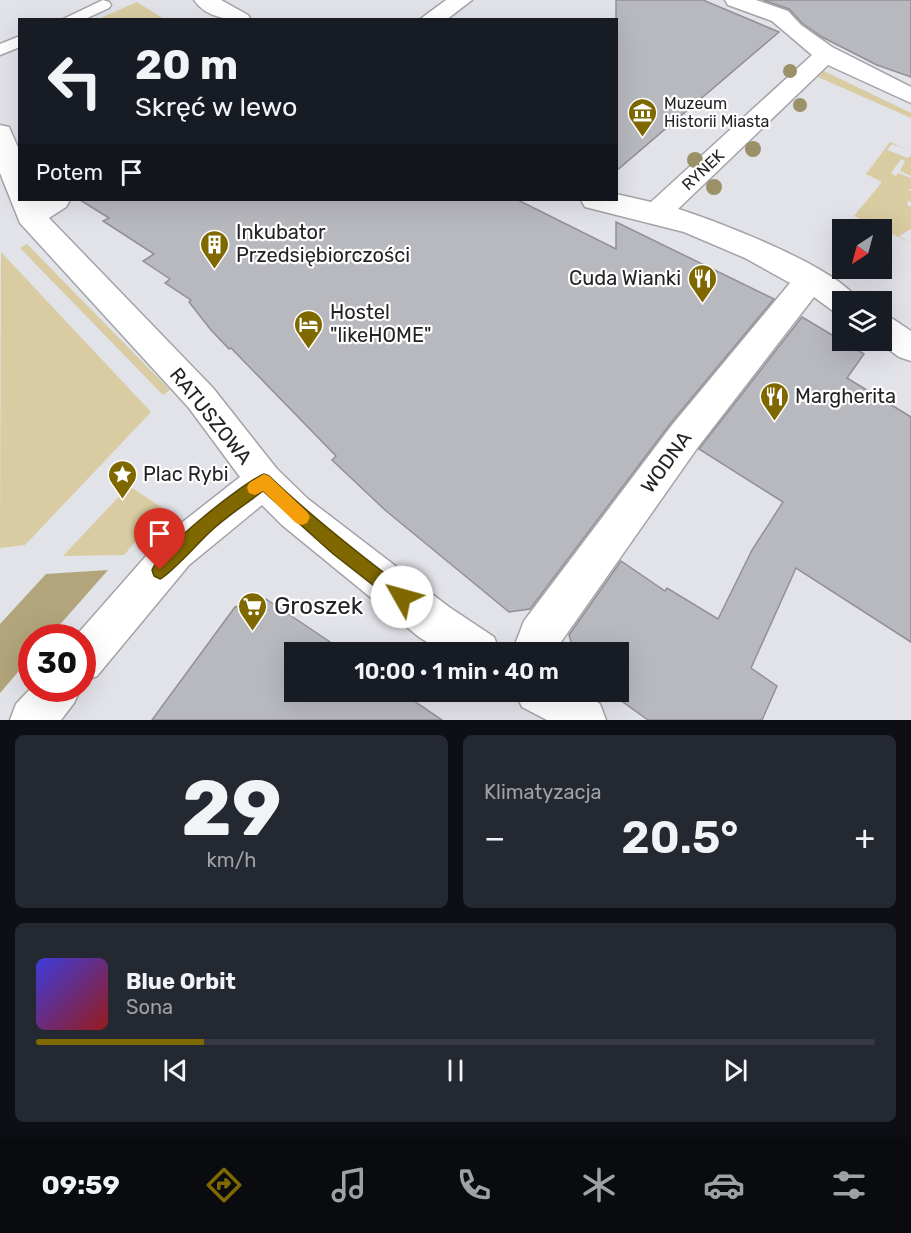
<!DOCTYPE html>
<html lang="pl">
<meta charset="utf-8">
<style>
:root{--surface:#171b24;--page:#242831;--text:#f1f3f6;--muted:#9ea1a6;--line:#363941;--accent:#7f6800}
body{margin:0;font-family:Rubik,sans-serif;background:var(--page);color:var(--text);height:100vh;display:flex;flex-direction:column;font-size:22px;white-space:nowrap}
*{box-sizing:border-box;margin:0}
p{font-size:20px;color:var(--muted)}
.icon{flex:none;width:33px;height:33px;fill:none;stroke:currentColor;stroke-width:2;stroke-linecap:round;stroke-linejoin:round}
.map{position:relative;height:720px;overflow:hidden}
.panel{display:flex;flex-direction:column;gap:15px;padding:15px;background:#0d0f14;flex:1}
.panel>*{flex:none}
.top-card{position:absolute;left:18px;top:18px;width:600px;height:183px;border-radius:0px;box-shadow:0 6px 24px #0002;background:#171b24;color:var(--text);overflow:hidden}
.needle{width:39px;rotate:216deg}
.tools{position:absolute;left:832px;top:219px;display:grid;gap:12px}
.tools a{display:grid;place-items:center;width:60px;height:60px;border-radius:0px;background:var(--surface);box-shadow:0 6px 24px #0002;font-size:30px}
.speed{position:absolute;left:18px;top:624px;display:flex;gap:12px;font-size:30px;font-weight:700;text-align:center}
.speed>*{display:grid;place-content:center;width:78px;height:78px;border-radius:50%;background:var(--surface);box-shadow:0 6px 24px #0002;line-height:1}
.speed .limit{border:9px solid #d22;background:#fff;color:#111}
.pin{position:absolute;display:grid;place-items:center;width:51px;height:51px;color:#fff;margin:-62px -26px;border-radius:50% 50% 50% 0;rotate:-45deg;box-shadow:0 0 6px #0007}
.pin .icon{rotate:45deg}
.me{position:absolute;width:66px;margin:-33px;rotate:308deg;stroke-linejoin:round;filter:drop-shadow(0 0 4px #0008)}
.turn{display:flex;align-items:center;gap:21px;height:126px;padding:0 18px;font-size:27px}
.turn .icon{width:78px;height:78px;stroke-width:2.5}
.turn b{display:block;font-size:42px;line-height:51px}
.then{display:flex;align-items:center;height:57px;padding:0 18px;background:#0003;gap:12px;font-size:22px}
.big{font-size:45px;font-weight:600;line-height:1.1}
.panel .tile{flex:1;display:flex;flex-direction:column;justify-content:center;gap:9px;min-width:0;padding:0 21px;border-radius:9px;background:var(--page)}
.panel .dial{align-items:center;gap:0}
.dial b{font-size:78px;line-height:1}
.song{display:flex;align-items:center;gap:18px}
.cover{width:72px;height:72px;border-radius:9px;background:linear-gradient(135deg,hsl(240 70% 55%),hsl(0 70% 35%))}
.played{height:6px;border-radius:3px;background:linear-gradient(90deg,var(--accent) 20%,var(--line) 20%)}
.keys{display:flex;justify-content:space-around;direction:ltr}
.heat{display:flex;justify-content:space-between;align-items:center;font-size:33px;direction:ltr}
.panel .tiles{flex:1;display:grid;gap:15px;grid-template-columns:1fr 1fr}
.tile:last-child{grid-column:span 2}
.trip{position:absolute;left:284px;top:642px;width:345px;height:60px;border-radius:0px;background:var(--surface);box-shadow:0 6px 24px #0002;font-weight:600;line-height:60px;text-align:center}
.tab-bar{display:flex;height:96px;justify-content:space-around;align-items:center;background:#090b0e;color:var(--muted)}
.tab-bar .icon{width:42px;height:42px}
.tab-bar .selected{color:var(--accent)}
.tab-bar b{font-size:27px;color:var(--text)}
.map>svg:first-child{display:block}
.green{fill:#d9cca2}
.forest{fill:#b2a57b}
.building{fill:#b8b8bf;stroke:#909096;stroke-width:1.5}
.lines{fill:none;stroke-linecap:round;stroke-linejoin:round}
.lane-casing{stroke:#a3a3a9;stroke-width:3}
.street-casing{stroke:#a3a3a9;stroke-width:3}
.lane{fill:#fff;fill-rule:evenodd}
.street{fill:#fff;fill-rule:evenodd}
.tree{fill:#9b9169}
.route{fill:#7f6800;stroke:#534400;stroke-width:1.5}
.slow{fill:#f59e0b}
.labels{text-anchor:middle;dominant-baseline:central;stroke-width:4.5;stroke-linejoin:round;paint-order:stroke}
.far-poi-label{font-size:16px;fill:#232326;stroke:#fff;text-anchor:start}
.far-street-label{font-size:16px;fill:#232326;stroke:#fff}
.poi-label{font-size:20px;fill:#232326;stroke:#fff;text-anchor:start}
.street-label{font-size:20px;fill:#232326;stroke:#fff}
.near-poi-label{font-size:24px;fill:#232326;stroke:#fff;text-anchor:start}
</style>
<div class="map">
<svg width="911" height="720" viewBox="0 0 911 720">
<rect width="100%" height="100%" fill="#e2e2e9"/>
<g class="green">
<polygon points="137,2 164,19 98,19"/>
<polygon points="824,71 911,113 911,118 818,77"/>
<polygon points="890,142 911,151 892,144 887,150 908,158 911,155 911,176 900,171 905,161 901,159 891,173 896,176 898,173 911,178 911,189 906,189 911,191 911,202 908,200 907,205 911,207 911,229 899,236 911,243 854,216 882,182 866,174"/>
<polygon points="27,244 170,390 163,395 20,248"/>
<polygon points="1,252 151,412 25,545 0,548"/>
<polygon points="129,486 164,509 124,555 63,556"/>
</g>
<polygon class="forest" points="108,570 49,637 32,638 31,657 0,693 0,624 46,574"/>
<g class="building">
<polygon points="616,0 703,0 779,32 616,171"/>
<polygon points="763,0 911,0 911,77 877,65 822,37 802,23 789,9"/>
<polygon points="80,200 518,200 616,249 616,222 774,299 670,424 530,609 509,612 385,510 332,460 336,456 231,348 229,349 211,330 189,302 191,300 165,283 170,279 143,261 154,254 103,221 109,218"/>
<polygon points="802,317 864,354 847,378 911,417 911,642 796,568 751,668 777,686 762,720 648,720 609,692 618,692 618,652 574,652 569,635 621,561 665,591 667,588 718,619 752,550 783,502 699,449"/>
<polygon points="266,599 345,652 294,652 294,692 401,692 442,720 152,720 235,607"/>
</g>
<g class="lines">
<defs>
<g id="lane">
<polygon points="103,0 109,2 111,5 109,8 83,20 61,20"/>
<polygon points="20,36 20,47 0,55 0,44"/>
</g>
<g id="street">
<path d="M194,0h27l27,15 3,5c-20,0 -44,-1 -57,-20z"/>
<polygon points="446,0 472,0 446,20 419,20"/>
<path d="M725,0h31l32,11 13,14 31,22 79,40v16l-83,-38 -150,144c39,12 164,60 181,93h-16v12l-10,-3 -19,-14 -116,150 -144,205h-42l12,-31 148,-196 118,-142 -45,-25 -61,-26 -99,-25 -4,-7h35v-6l35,8 161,-147 -40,-34 -44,-16z"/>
<polygon points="0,125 9,127 20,152 20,200 70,200 66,207 49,218 213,388 277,469 308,499 449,607 494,637 500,652 443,652 419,637 282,525 262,505 189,565 97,676 82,682 82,638 74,638 161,539 240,477 189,408 20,223 0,173"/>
<polygon points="882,315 893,319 911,331 911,361 899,357 876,340 882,340"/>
<polygon points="32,687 32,688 81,688 74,703 61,720 10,720 16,704"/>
<polygon points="515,692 583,692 600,704 606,720 547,720 522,707"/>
</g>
</defs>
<use href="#lane" class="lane-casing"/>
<use href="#street" class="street-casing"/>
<use href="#lane" class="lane"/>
<use href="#street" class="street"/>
</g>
<g class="tree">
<circle cx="790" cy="71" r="7"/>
<circle cx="800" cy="105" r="7"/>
<circle cx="753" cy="149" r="8"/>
<circle cx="695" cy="160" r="8"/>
<circle cx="714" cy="187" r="8"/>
</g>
<path class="route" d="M264,474l5,2c44,42 91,79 139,115l3,6 -3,6 -6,3 -6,-3 -64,-50 -69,-62c-17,13 -36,25 -52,40 -11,10 -41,44 -51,48l-6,-3 -2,-6c8,-21 90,-87 112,-96z"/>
<polygon class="slow" points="264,474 269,476 307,512 310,517 307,523 302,525 296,523 263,491 255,495 249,493 247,488 249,483"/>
<defs>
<symbol id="museum-pin" viewBox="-11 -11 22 30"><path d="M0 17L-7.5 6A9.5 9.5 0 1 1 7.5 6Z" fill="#7f6800" stroke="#fff"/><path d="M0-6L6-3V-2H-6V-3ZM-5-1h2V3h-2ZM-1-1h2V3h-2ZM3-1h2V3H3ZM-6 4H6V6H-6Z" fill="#fff"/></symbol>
<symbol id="building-pin" viewBox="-11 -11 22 30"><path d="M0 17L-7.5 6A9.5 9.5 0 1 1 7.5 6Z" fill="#7f6800" stroke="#fff"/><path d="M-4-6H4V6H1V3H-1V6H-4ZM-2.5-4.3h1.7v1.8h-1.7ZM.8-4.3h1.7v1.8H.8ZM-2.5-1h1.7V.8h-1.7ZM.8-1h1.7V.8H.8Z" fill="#fff"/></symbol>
<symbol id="restaurant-pin" viewBox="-11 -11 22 30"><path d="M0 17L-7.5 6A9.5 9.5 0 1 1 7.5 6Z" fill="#7f6800" stroke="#fff"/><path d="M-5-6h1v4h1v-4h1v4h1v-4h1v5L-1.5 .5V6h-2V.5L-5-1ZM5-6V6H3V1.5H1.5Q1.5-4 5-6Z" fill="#fff"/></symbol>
<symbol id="hotel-pin" viewBox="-11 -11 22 30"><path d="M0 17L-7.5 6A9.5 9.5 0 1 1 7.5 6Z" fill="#7f6800" stroke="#fff"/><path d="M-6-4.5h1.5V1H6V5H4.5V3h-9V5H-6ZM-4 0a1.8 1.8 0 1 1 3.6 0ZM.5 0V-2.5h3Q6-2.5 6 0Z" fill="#fff"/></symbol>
<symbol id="sight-pin" viewBox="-11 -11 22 30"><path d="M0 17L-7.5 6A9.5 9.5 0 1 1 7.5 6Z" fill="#7f6800" stroke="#fff"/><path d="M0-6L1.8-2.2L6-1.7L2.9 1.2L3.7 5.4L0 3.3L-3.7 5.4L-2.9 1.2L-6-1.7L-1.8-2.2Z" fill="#fff"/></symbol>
<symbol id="supermarket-pin" viewBox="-11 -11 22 30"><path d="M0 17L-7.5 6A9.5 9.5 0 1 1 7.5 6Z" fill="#7f6800" stroke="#fff"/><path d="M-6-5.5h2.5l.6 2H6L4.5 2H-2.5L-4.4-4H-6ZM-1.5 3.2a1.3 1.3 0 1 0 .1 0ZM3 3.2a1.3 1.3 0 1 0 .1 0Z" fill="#fff"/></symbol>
</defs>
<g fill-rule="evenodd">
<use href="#museum-pin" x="626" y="96" width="33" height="45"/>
<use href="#building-pin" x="198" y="228" width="33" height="45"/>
<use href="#restaurant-pin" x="686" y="262" width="33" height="45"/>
<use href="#hotel-pin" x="292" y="308" width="33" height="45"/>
<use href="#restaurant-pin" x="758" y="380" width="33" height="45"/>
<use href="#sight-pin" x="106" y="458" width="33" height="45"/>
<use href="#supermarket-pin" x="236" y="590" width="33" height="45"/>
</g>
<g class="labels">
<g class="far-poi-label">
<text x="664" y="103">Muzeum<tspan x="664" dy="18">Historii Miasta</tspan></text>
</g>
<g class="far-street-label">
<text transform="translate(703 170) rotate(-43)">RYNEK</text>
</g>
<g class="poi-label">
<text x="236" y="232">Inkubator<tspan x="236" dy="23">Przedsiębiorczości</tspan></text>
<text x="681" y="278" text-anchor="end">Cuda Wianki</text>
<text x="330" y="312">Hostel<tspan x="330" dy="23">"likeHOME"</tspan></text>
<text x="795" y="396">Margherita</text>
<text x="143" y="474">Plac Rybi</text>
</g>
<g class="street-label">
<text transform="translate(211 416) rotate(51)">RATUSZOWA</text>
<text transform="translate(666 462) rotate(-54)">WODNA</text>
</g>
<g class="near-poi-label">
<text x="274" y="606">Groszek</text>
</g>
</g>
</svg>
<div class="tools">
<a><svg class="needle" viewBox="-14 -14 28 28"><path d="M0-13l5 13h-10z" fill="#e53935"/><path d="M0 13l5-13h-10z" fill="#9ea1a6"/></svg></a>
<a><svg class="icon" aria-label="layers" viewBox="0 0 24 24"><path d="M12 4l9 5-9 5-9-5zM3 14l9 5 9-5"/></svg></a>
</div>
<div class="speed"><div class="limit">30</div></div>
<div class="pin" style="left:160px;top:570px;background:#d93025"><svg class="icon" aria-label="arrive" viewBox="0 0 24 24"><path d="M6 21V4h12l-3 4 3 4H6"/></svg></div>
<svg class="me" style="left:402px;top:597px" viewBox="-20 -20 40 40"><circle r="19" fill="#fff"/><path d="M0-13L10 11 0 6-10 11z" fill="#7f6800"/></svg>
<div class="trip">10:00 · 1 min · 40 m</div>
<div class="top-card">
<div class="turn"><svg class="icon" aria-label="left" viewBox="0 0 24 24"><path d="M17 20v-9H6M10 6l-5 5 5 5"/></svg><div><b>20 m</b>Skręć w lewo</div></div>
<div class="then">Potem<svg class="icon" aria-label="arrive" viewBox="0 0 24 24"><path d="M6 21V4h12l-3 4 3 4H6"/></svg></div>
</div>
</div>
<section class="panel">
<div class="tiles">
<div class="tile dial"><b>29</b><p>km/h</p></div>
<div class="tile"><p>Klimatyzacja</p>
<div class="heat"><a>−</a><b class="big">20.5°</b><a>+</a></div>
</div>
<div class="tile">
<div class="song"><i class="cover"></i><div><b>Blue Orbit</b><p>Sona</p></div></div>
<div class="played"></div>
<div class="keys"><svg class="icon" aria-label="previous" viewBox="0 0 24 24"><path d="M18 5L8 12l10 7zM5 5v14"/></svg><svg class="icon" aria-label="pause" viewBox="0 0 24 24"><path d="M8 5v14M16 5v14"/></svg><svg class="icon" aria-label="next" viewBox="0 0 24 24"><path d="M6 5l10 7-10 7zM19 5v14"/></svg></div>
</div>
</div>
</section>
<nav class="tab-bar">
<b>09:59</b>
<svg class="icon selected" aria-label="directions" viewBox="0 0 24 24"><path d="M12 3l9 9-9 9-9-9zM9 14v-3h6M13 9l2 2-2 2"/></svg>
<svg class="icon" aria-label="music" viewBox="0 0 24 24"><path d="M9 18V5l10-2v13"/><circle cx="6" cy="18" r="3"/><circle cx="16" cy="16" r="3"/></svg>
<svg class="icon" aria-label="phone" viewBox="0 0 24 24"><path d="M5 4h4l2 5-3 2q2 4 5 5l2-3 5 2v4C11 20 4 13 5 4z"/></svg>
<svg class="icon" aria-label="climate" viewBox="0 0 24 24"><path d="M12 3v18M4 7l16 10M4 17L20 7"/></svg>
<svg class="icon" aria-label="car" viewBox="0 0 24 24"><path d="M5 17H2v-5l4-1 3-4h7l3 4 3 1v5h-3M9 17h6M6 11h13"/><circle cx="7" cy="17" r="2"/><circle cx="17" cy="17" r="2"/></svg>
<svg class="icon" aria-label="filters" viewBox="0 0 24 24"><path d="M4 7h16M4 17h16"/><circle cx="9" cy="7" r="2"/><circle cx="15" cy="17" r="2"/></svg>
</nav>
